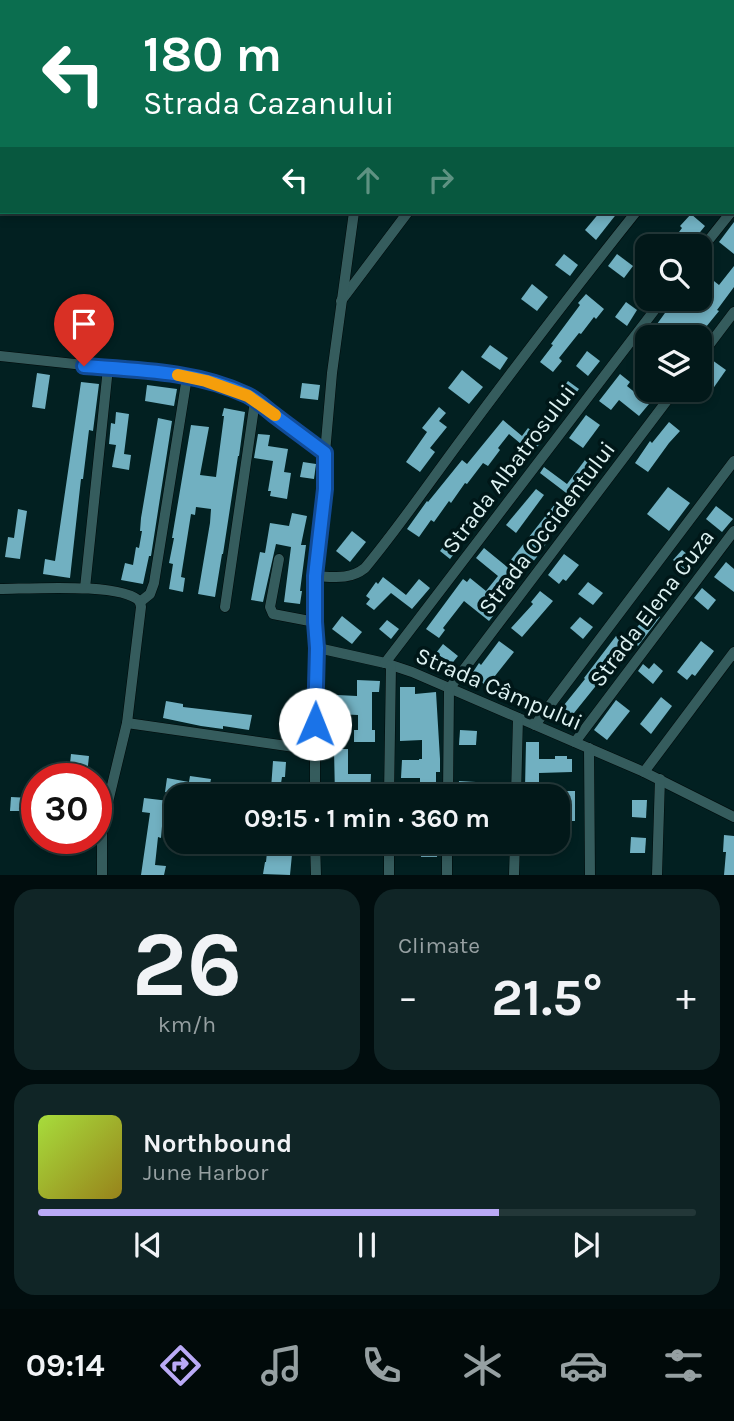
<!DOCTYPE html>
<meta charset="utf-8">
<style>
:root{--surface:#021819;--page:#102526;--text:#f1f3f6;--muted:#96a0a2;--line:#233738;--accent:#baaaf6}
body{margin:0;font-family:Karla,sans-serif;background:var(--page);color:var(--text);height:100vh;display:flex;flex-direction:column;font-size:26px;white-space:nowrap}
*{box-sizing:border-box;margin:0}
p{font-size:23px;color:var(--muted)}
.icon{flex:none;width:38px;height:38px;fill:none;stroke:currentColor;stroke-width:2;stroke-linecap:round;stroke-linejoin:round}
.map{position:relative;height:875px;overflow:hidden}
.details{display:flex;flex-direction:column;gap:14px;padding:14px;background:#010d0e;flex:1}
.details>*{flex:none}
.hud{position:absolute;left:0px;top:0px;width:735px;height:214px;box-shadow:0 4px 10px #0003,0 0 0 2px var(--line);background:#0b6e4f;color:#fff;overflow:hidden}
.tools{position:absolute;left:635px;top:234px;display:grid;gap:14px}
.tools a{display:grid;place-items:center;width:77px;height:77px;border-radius:14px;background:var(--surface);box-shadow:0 4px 10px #0003,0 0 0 2px var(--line);font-size:35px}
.speed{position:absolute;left:21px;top:763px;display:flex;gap:14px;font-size:35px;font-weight:700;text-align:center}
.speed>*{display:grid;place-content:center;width:91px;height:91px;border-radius:50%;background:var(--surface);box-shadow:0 4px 10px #0003,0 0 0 2px var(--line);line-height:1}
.speed .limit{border:10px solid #d22;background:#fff;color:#111}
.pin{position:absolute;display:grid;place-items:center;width:60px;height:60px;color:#fff;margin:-72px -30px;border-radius:50% 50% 50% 0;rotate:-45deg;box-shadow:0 0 7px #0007}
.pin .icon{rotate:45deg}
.me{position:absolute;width:77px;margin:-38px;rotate:1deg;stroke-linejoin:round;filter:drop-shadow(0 0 5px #0008)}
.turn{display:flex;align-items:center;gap:24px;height:147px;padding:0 28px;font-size:32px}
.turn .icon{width:91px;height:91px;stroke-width:2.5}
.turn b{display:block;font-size:49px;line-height:60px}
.lanes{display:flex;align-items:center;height:66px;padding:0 28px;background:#0003;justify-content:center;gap:35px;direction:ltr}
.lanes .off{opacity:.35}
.big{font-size:52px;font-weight:700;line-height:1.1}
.details .widget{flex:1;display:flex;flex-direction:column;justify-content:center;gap:10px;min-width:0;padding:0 24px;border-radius:21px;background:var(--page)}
.details .dial{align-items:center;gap:0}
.dial b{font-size:91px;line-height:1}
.song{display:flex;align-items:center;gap:21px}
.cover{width:84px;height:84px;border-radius:10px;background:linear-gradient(135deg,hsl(80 70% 55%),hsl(50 70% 35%))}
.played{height:7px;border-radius:4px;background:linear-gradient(90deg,var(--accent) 70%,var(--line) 70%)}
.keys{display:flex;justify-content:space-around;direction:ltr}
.heat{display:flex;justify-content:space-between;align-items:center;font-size:38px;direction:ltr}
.details .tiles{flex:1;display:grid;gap:14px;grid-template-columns:1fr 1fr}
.widget:last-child{grid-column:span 2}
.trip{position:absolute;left:164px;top:784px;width:406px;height:70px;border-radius:21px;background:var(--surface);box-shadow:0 4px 10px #0003,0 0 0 2px var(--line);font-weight:700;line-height:70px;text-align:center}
.menu{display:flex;height:112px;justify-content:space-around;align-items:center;background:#010a0a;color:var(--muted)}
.menu .icon{width:49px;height:49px}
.menu .active{color:var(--accent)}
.menu b{font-size:32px;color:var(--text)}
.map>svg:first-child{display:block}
.building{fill:#71b0c1}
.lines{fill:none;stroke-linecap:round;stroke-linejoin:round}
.street-casing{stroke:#000909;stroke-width:11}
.street{stroke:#355c5d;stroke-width:10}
.route-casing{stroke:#114b97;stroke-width:18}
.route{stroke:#1a73e8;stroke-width:12}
.slow{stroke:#f59e0b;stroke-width:12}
.labels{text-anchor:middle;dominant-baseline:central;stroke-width:7;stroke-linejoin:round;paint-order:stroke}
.street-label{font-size:23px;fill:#ddf2f2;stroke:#001718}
</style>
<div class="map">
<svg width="734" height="875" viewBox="0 0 734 875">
<rect width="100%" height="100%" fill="#022021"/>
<g class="building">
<polygon points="600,212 618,212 596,240 585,230"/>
<polygon points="691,214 705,226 688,247 668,247 682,228 680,226"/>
<polygon points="734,222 734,254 719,242"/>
<polygon points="564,254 578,265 570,276 555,265"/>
<polygon points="617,254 633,266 624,278 608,266"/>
<polygon points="734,266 734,287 717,310 719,311 697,338 647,338 675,299 700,299 700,270 719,285"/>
<polygon points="532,284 548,297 537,311 521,299"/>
<polygon points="586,294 604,309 596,319 594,317 581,334 579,333 559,358 562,361 553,372 540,362 553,345 551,344 580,305 578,303"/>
<polygon points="626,302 637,310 627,326 615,317"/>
<polygon points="490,345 508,358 500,370 481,357"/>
<polygon points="587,351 600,361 588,376 576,366"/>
<polygon points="712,360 726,370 712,390 700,381 700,376"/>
<polygon points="462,370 483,387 469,404 448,388"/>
<polygon points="37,373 50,375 45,409 32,407"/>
<polygon points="620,374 630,382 627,386 649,404 639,416 619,400 611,410 599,401"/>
<polygon points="568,381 579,389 561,414 550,406"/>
<polygon points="81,382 99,384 93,431 89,430 83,479 81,479 70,578 43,574 45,559 55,561"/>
<polygon points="302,383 320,385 318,400 300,398"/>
<polygon points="147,385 177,389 174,406 145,401"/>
<polygon points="439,407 446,413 439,421 447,427 430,448 435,452 420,472 406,462 427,432 422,428"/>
<polygon points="224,408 245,412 239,456 238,456 223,554 222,554 215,597 198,594 210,523 211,509 196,507 195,515 191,514 181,577 185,578 183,592 169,589 173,564 169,563 174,538 172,538 191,425 209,427 200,475 216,477 224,416 222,416"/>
<polygon points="116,412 129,414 124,454 131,455 129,470 112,467 116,445 109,444 111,423 115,424"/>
<polygon points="586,415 600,425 583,448 569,438"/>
<polygon points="158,418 172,421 151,556 149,556 143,584 121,580 125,563 133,565 136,547 139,548 142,531 140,531 141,518"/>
<polygon points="503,420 522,436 528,428 543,440 532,453 509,434 498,448 500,450 488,466 483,463 467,484 465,483 451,503 449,501 434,522 431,520 419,537 407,529 427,501 428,502 462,460 467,464"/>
<polygon points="669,422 680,431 669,443 648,472 635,463 650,441 652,443"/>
<polygon points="258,434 270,435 268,446 288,449 284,472 291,473 287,499 270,496 271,491 268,491 273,461 254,458"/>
<polygon points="585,460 598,469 583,489 586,492 578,502 540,473 544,467 567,484"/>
<polygon points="303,462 316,464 314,479 300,477"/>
<polygon points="668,487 690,503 669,531 647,514"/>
<polygon points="536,489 544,495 516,533 506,525"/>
<polygon points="555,504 568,513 536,558 496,608 498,610 489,621 464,601 443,628 445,630 439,638 426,629 463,579 467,582 470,578 486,591 498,576 476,558 484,548 506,566"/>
<polygon points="716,506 733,519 722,532 706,519"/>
<polygon points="18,509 27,511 20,559 5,557 8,537 14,538"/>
<polygon points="292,513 307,516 301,545 306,545 300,591 302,591 300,604 284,602 291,547 276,544 263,602 251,600 260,552 265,553 270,523 289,526"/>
<polygon points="462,523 472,531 450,559 440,551"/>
<polygon points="352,531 366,542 350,562 336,551"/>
<polygon points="682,550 697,562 689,573 673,560"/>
<polygon points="564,554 579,565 566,581 563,579 559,584 548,575"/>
<polygon points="726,562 734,569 734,592 714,577"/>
<polygon points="383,577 406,595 419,579 430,588 412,609 391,593 374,610 366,604 370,599 366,596 376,582 378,584"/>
<polygon points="588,582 603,593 593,605 578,594"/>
<polygon points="702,588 716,600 708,610 694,598"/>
<polygon points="540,591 553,601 522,637 511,628 533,604 531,602"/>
<polygon points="647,606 660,617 638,646 628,638 643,620 639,616"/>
<polygon points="342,616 362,632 352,644 332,629"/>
<polygon points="580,617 593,627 583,639 570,628"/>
<polygon points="387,620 399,629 391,639 379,629"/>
<polygon points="616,636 625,643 605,670 607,672 570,718 560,710 585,679 584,678"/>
<polygon points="499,641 514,652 487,686 471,675 479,663 481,665"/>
<polygon points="701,641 714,651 695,676 692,674 687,680 677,672"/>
<polygon points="443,644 458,656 449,667 441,661 443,658 436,653"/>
<polygon points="654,663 663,671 653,684 638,671 643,664 649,669"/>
<polygon points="357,680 380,681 379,692 372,692 372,730 375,730 375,742 354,742 354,730 358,730 358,715 336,714 337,695 357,696"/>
<polygon points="400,687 415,687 415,694 436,692 440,759 440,772 436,772 436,790 420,790 420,778 401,778 402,760 419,760 419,759 422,759 422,740 400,741"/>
<polygon points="661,697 672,706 651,734 640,724"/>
<polygon points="616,700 630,711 607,740 594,730"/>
<polygon points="166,701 183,704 183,707 252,715 249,730 223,726 223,729 201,726 163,718"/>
<polygon points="460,730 477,731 476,745 459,745"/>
<polygon points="526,742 539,742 539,759 555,759 555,756 567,756 567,759 572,759 572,772 539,773 539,788 525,788"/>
<polygon points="334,749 348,749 348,774 371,774 370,795 335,796"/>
<polygon points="71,754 89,756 87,775 69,773"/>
<polygon points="273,761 286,762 285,777 282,777 280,790 291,791 291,796 264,796 265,788 271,789"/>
<polygon points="190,776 211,779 209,789 205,788 203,795 181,792 181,795 165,792 167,778 189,782"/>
<polygon points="459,781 476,782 475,796 458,796"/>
<rect x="558" y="791" width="17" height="30"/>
<polygon points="11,797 31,798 30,811 10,811"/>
<polygon points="144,798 169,801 167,815 163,814 161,838 158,837 155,865 166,866 164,875 141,875 150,813 142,812"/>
<polygon points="632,800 647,800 646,818 632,817"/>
<polygon points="28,818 37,818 37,831 27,831"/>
<polygon points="724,835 734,836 734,875 724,875 726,852 723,852"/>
<polygon points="631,837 646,838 645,853 630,853"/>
<polygon points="268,842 293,844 290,875 263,874 265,862 266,862"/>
<polygon points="422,842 438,842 437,857 421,857"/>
</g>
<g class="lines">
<defs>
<g id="street">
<polyline points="603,0 605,2"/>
<polyline points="389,2 390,0"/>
<polyline points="487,2 488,0"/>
<polyline points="567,2 569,0"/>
<polyline points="698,2 699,0"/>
<polyline points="733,83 734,82"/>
<polyline points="733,101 734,102"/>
<polyline points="700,251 731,212"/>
<polyline points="341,301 408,212"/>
<polyline points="0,356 177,375 206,381 248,396 325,453"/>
<polyline points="700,357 734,312"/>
<polyline points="279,559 270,607 273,614 315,622"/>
<path d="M315,576c19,1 35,4 50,-8 34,-41 64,-85 96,-128 57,-77 115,-153 175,-228"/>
<polyline points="85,588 108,368"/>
<path d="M0,589c27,0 124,-7 140,13"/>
<polyline points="140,602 150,594 154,583 187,377"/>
<polyline points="225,607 255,401"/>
<polyline points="318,648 385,663 412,672 644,772 734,817"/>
<polyline points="385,663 663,299"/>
<polyline points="127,723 315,750"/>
<polyline points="535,725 734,461"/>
<polyline points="575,742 734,531"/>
<polyline points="589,748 590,875"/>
<polyline points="644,772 734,652"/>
<polyline points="315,796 315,697 318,648 315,622 315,576 325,489 325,453 332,373 354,212"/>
<polyline points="389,796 391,665"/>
<polyline points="448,796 449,689 675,390"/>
<polyline points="516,796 518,718"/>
<polyline points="315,842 316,875"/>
<polyline points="102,875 102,827 127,723 141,607 140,602"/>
<polyline points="389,875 389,842"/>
<polyline points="447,875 447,842"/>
<polyline points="514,875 515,842"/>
<polyline points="657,875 660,779"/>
</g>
</defs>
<use href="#street" class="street-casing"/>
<use href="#street" class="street"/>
</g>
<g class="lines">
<defs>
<path id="route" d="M84,366c54,4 113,5 163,29 10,5 18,13 26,19 17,13 35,26 52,39v36l-10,87v46l2,26 -2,76"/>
</defs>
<use href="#route" class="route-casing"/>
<use href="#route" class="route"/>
<polyline class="slow" points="178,375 206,381 248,396 275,415"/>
</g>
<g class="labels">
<g class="street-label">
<text transform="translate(509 469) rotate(-53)">Strada Albatrosului</text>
<text transform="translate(547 528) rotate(-53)">Strada Occidentului</text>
<text transform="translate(652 608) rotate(-53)">Strada Elena Cuza</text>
<text transform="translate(499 689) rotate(23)">Strada Câmpului</text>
</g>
</g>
</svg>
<div class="tools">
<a><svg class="icon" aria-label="search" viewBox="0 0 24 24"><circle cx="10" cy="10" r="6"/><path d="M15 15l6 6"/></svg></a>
<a><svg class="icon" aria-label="layers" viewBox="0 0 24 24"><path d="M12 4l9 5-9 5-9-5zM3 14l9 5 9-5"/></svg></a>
</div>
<div class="speed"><div class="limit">30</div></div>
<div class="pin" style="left:84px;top:366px;background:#d93025"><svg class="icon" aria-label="arrive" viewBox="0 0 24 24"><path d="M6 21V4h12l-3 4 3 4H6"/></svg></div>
<svg class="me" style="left:315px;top:724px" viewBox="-20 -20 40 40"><circle r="19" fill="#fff"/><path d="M0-13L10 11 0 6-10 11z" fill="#1a73e8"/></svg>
<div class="trip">09:15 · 1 min · 360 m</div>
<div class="hud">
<div class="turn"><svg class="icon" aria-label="left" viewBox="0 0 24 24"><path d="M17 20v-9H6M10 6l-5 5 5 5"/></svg><div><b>180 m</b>Strada Cazanului</div></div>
<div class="lanes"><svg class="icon" aria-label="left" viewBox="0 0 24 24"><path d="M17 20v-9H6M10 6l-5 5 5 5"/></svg><svg class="icon off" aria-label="ahead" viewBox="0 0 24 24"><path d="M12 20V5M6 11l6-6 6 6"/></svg><svg class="icon off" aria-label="right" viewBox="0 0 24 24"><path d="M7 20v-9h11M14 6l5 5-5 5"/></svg></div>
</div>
</div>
<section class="details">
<div class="tiles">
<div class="widget dial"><b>26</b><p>km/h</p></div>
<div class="widget"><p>Climate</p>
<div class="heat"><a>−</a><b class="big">21.5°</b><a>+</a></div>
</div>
<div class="widget">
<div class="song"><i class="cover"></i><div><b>Northbound</b><p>June Harbor</p></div></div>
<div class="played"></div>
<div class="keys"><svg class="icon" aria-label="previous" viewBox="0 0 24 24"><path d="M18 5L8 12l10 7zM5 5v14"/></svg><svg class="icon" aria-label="pause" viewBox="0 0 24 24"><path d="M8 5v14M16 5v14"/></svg><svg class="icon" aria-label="next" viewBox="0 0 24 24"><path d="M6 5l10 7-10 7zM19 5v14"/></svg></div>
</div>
</div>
</section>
<nav class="menu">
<b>09:14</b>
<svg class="icon active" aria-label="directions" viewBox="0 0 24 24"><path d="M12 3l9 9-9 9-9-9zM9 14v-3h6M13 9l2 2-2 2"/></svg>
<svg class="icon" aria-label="music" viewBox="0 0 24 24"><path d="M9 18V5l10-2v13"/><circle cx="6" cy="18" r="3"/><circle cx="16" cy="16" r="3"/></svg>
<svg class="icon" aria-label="phone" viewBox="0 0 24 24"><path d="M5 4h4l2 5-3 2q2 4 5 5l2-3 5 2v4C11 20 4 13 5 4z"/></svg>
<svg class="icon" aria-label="climate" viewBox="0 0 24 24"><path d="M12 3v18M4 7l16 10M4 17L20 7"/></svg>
<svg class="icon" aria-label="car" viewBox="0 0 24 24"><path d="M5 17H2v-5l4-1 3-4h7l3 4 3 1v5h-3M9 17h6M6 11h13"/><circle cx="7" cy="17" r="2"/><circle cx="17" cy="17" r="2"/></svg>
<svg class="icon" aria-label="filters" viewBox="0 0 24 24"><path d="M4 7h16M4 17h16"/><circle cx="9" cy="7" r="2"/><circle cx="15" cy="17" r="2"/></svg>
</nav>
